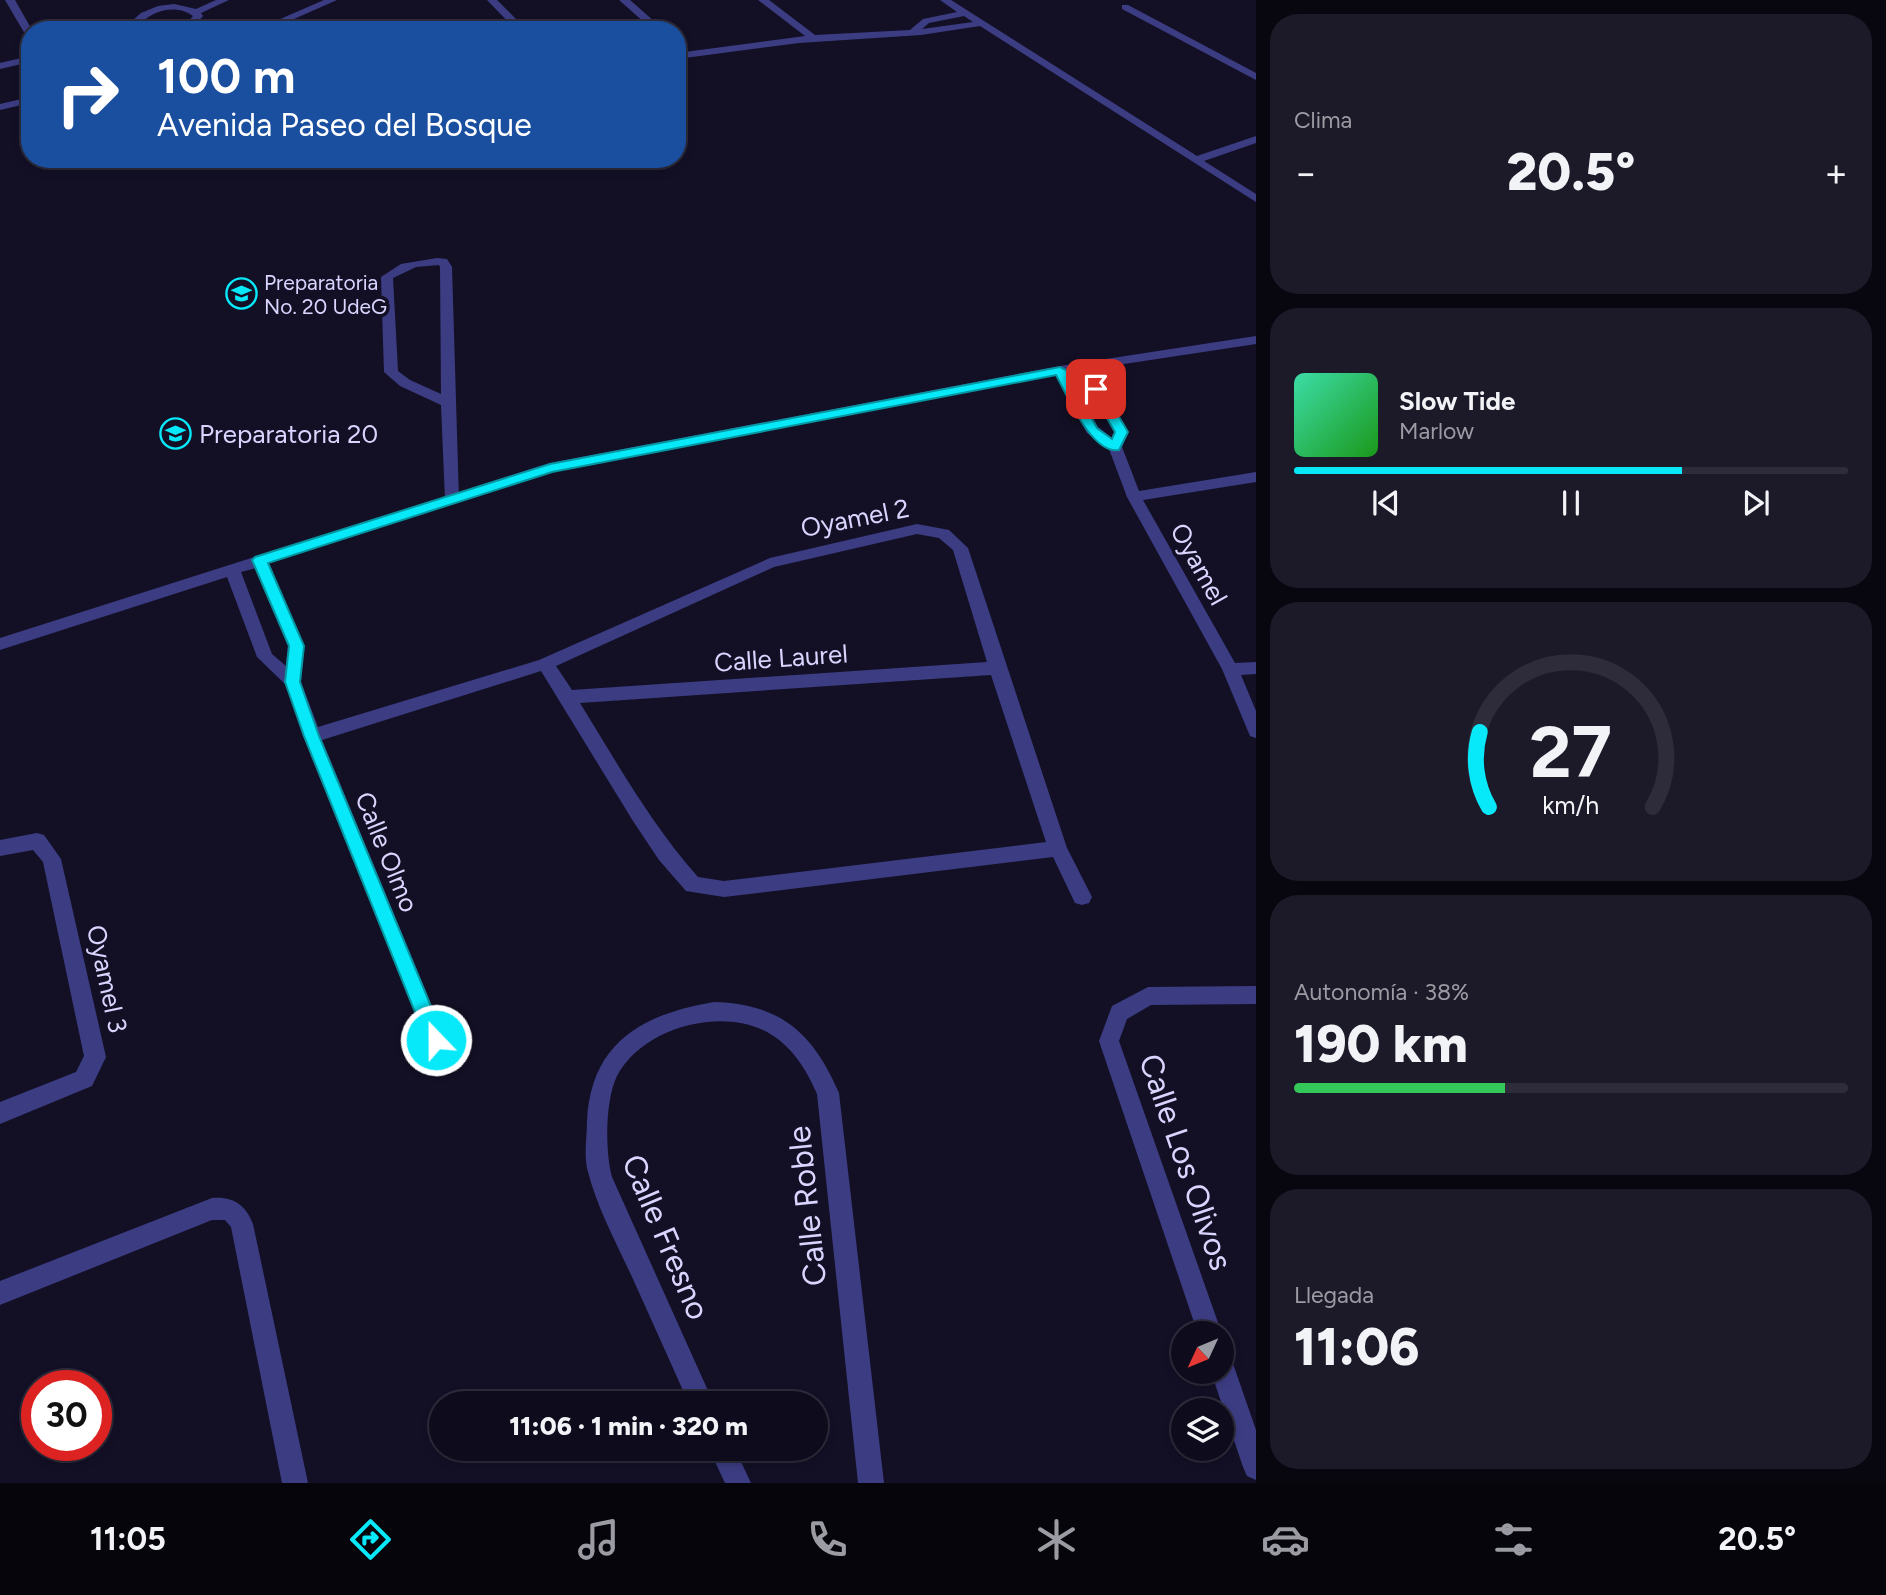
<!DOCTYPE html>
<html lang="es">
<meta charset="utf-8">
<style>
:root{--surface:#0e0c1c;--page:#1c1a29;--text:#f1f3f6;--muted:#9b9ba3;--line:#2e2c3b;--accent:#07e9f9}
body{margin:0;font-family:Figtree,sans-serif;background:var(--page);color:var(--text);height:100vh;display:flex;flex-direction:column;font-size:26px;white-space:nowrap}
*{box-sizing:border-box;margin:0}
p{font-size:23px;color:var(--muted)}
.icon{flex:none;width:38px;height:38px;fill:none;stroke:currentColor;stroke-width:2;stroke-linecap:round;stroke-linejoin:round}
.map{position:relative;flex:1;overflow:hidden}
.drawer{display:flex;flex-direction:column;gap:14px;padding:14px;background:#08070f;width:630px}
.drawer>*{flex:none}
.banner{position:absolute;left:21px;top:21px;width:665px;height:147px;border-radius:28px;box-shadow:0 4px 10px #0003,0 0 0 2px var(--line);background:#1a4fa0;color:#fff;overflow:hidden}
.needle{width:46px;rotate:226deg}
.buttons{position:absolute;left:1171px;top:1321px;display:grid;gap:14px}
.buttons a{display:grid;place-items:center;width:63px;height:63px;border-radius:50%;background:var(--surface);box-shadow:0 4px 10px #0003,0 0 0 2px var(--line);font-size:35px}
.speed{position:absolute;left:21px;top:1370px;display:flex;gap:14px;font-size:35px;font-weight:700;text-align:center}
.speed>*{display:grid;place-content:center;width:91px;height:91px;border-radius:50%;background:var(--surface);box-shadow:0 4px 10px #0003,0 0 0 2px var(--line);line-height:1}
.speed .limit{border:10px solid #d22;background:#fff;color:#111}
.pin{position:absolute;display:grid;place-items:center;width:60px;height:60px;color:#fff;margin:-30px;border-radius:14px;box-shadow:0 4px 10px #0006}
.me{position:absolute;width:77px;margin:-38px;rotate:338deg;stroke-linejoin:round;filter:drop-shadow(0 0 5px #0008)}
.turn{display:flex;align-items:center;gap:24px;height:147px;padding:0 21px;font-size:32px}
.turn .icon{width:91px;height:91px;stroke-width:2.5}
.turn b{display:block;font-size:49px;line-height:60px}
.big{font-size:52px;font-weight:800;line-height:1.1}
.drawer .tile{flex:1;display:flex;flex-direction:column;justify-content:center;gap:10px;min-width:0;padding:0 24px;border-radius:28px;background:var(--page)}
.drawer .dial{align-items:center;gap:0}
.dial svg{height:182px;overflow:visible;fill:none;stroke:var(--line);stroke-width:7;stroke-linecap:round;text-anchor:middle}
.dial text{fill:var(--text);stroke:none}
.song{display:flex;align-items:center;gap:21px}
.cover{width:84px;height:84px;border-radius:10px;background:linear-gradient(135deg,hsl(160 70% 55%),hsl(120 70% 35%))}
.played{height:7px;border-radius:4px;background:linear-gradient(90deg,var(--accent) 70%,var(--line) 70%)}
.keys{display:flex;justify-content:space-around;direction:ltr}
.heat{display:flex;justify-content:space-between;align-items:center;font-size:38px;direction:ltr}
.charge{height:10px;border-radius:5px;background:linear-gradient(90deg,#34c759 38%,var(--line) 0)}
.trip{position:absolute;left:429px;top:1391px;width:399px;height:70px;border-radius:35px;background:var(--surface);box-shadow:0 4px 10px #0003,0 0 0 2px var(--line);font-weight:800;line-height:70px;text-align:center}
.dock{display:flex;height:112px;justify-content:space-around;align-items:center;background:#06050b;color:var(--muted)}
.dock .icon{width:49px;height:49px}
.dock .active{color:var(--accent)}
.dock b{font-size:32px;color:var(--text)}
main{display:flex;flex:1;min-height:0}
.map>svg:first-child{display:block}
.lines{fill:none;stroke-linecap:round;stroke-linejoin:round}
.service{fill:#3c3c83;fill-rule:evenodd}
.minor{fill:#3c3c83;fill-rule:evenodd}
.route{fill:#07e9f9;stroke:#0597a2;stroke-width:2}
.labels{text-anchor:middle;dominant-baseline:central;stroke-width:7;stroke-linejoin:round;paint-order:stroke}
.far-poi-label{font-size:21px;fill:#d9d5fe;stroke:#131026;text-anchor:start}
.poi-label{font-size:26px;fill:#d9d5fe;stroke:#131026;text-anchor:start}
.street-label{font-size:26px;fill:#d9d5fe;stroke:#131026}
.near-street-label{font-size:32px;fill:#d9d5fe;stroke:#131026}
</style>
<main>
<div class="map">
<svg width="1256" height="1483" viewBox="0 0 1256 1483">
<rect width="100%" height="100%" fill="#131026"/>
<g class="lines">
<path class="service" d="M437,258l10,1 5,8 7,233 -7,5 -7,-5 -4,-95 -41,-19 -16,-14 -3,-95 20,-13zM439,265l1,2 1,127 -31,-14 -12,-9 -5,-93 23,-11z"/>
<g class="minor">
<polygon points="5,0 15,0 32,30 30,30 30,37 25,34"/>
<path d="M216,0h13l-28,13 2,3c-10,12 -17,14 -33,14l17,-7 6,-7c-15,-11 -36,-7 -50,5l3,6 -5,3 -3,-1 -5,-9 8,-7 17,-7 16,-2 22,5z"/>
<polygon points="324,0 337,0 269,30 255,30"/>
<polygon points="487,0 497,0 527,30 516,30"/>
<polygon points="619,0 630,0 664,30 653,30"/>
<path d="M758,0h11l46,35 95,-5 13,-11 34,-7 -17,-12h11l246,156 59,-20v7l-52,18 52,33v8l-276,-176 -59,9 -122,8 -122,16v-6l128,-17zM964,16l9,6 -51,7 7,-6z"/>
<polygon points="1122,5 1128,5 1256,73 1256,80 1122,9"/>
<polygon points="30,56 30,62 0,69 0,63"/>
<polygon points="30,97 30,103 0,110 0,104"/>
<path d="M1256,336v8l-165,25 37,63 -6,15 17,44 117,-19v10l-113,18 92,163 21,-1v12l-15,1 15,36v27l-6,-2 -28,-67 -95,-172 -18,-48 -22,-16 -31,-58 -504,97 -283,91 35,83 -3,36 17,45 221,-67 231,-102 147,-34 32,6 19,18 99,300 25,49 -3,6 -7,2 -7,-2 -22,-46 -329,40 -38,-6 -27,-31 -26,-39 -92,-150 -219,69 124,300 -3,7 -7,3 -7,-3 -3,-7 -123,-304 -17,-51 -29,-28 -30,-80 -227,73v-12l550,-175 510,-97zM1079,371l35,61 -2,6 -14,-11 -30,-54zM917,534l22,4 14,12 34,112 -415,28 -16,-24 218,-99zM256,568l32,78 -2,20 -14,-12 -31,-82zM991,675l55,167 -322,39 -26,-4c-47,-53 -81,-114 -118,-174z"/>
<polygon points="37,833 44,835 61,859 106,1057 92,1086 0,1124 0,1102 76,1072 84,1056 43,862 33,850 0,856 0,840"/>
<polygon points="1256,986 1256,1004 1151,1005 1127,1019 1119,1041 1222,1334 1198,1334 1099,1041 1112,1006 1148,987"/>
<path d="M714,1002c67,2 99,31 125,91l45,390h-26l-41,-389c-10,-23 -23,-45 -45,-59 -46,-30 -129,-9 -155,41 -12,24 -12,76 -5,101l102,227h-25c-19,-43 -38,-85 -57,-127 -16,-35 -36,-71 -45,-109 -3,-16 0,-31 0,-47 4,-79 56,-107 127,-119z"/>
<path d="M212,1198c21,-2 34,7 41,26l55,259h-26l-51,-256 -6,-7h-13l-212,85v-24z"/>
<polygon points="1222,1355 1231,1358 1256,1430 1256,1480 1247,1476 1243,1467 1211,1372 1222,1372"/>
<polygon points="709,1449 735,1449 751,1483 725,1483"/>
</g>
</g>
<path class="route" d="M1060,367l6,3 31,58 15,11 3,-7 -25,-43 2,-3h9l27,46 -9,18c-27,5 -52,-55 -63,-75l-504,97 -284,91 36,83 -4,36 19,54 126,304 -3,7 -6,2 -7,-2 -125,-311 -19,-54 4,-36 -37,-86 3,-3 295,-93z"/>
<defs>
<symbol id="university-ring" viewBox="-11 -11 22 22"><circle r="9.5" fill="#131026" stroke="#07e9f9" stroke-width="1.5"/><path d="M0-5L7-2L0 1L-7-2ZM-4 1L0 2.5L4 1V4Q0 6-4 4Z" fill="#07e9f9"/></symbol>
<symbol id="school-ring" viewBox="-11 -11 22 22"><circle r="9.5" fill="#131026" stroke="#07e9f9" stroke-width="1.5"/><path d="M0-5L7-2L0 1L-7-2ZM-4 1L0 2.5L4 1V4Q0 6-4 4Z" fill="#07e9f9"/></symbol>
</defs>
<g fill-rule="evenodd">
<use href="#university-ring" x="224" y="276" width="35" height="35"/>
<use href="#school-ring" x="158" y="416" width="35" height="35"/>
</g>
<g class="labels">
<g class="far-poi-label">
<text x="264" y="282">Preparatoria<tspan x="264" dy="24">No. 20 UdeG</tspan></text>
</g>
<g class="poi-label">
<text x="199" y="434">Preparatoria 20</text>
</g>
<g class="street-label">
<text transform="translate(855 518) rotate(-11)">Oyamel 2</text>
<text transform="translate(1199 564) rotate(61)">Oyamel</text>
<text transform="translate(781 658) rotate(-4)">Calle Laurel</text>
<text transform="translate(387 852) rotate(68)">Calle Olmo</text>
<text transform="translate(107 979) rotate(78)">Oyamel 3</text>
</g>
<g class="near-street-label">
<text transform="translate(1186 1162) rotate(71)">Calle Los Olivos</text>
<text transform="translate(807 1206) rotate(-96)">Calle Roble</text>
<text transform="translate(666 1237) rotate(67)">Calle Fresno</text>
</g>
</g>
</svg>
<div class="buttons">
<a><svg class="needle" viewBox="-14 -14 28 28"><path d="M0-13l5 13h-10z" fill="#e53935"/><path d="M0 13l5-13h-10z" fill="#9b9ba3"/></svg></a>
<a><svg class="icon" aria-label="layers" viewBox="0 0 24 24"><path d="M12 4l9 5-9 5-9-5zM3 14l9 5 9-5"/></svg></a>
</div>
<div class="speed"><div class="limit">30</div></div>
<div class="pin" style="left:1096px;top:389px;background:#d93025"><svg class="icon" aria-label="arrive" viewBox="0 0 24 24"><path d="M6 21V4h12l-3 4 3 4H6"/></svg></div>
<svg class="me" style="left:436px;top:1040px" viewBox="-20 -20 40 40"><circle r="17" fill="#07e9f9" stroke="#fff" stroke-width="3"/><path d="M0-11L8 9 0 5-8 9z" fill="#fff"/></svg>
<div class="trip">11:06 · 1 min · 320 m</div>
<div class="banner">
<div class="turn"><svg class="icon" aria-label="right" viewBox="0 0 24 24"><path d="M7 20v-9h11M14 6l5 5-5 5"/></svg><div><b>100 m</b>Avenida Paseo del Bosque</div></div>
</div>
</div>
<section class="drawer">
<div class="tile"><p>Clima</p>
<div class="heat"><a>−</a><b class="big">20.5°</b><a>+</a></div>
</div>
<div class="tile">
<div class="song"><i class="cover"></i><div><b>Slow Tide</b><p>Marlow</p></div></div>
<div class="played"></div>
<div class="keys"><svg class="icon" aria-label="previous" viewBox="0 0 24 24"><path d="M18 5L8 12l10 7zM5 5v14"/></svg><svg class="icon" aria-label="pause" viewBox="0 0 24 24"><path d="M8 5v14M16 5v14"/></svg><svg class="icon" aria-label="next" viewBox="0 0 24 24"><path d="M6 5l10 7-10 7zM19 5v14"/></svg></div>
</div>
<div class="tile dial"><svg viewBox="0 0 100 80">
<path d="M14 69A42 42 0 1 1 86 69"/>
<path d="M14 69A42 42 0 0 1 10 36" stroke="#07e9f9"/>
<text x="50" y="56" font-size="32" font-weight="700">27</text>
<text x="50" y="72" font-size="11">km/h</text>
</svg></div>
<div class="tile"><p>Autonomía · 38%</p><b class="big">190 km</b><div class="charge"></div></div>
<div class="tile"><p>Llegada</p><b class="big">11:06</b></div>
</section>
</main>
<nav class="dock">
<b>11:05</b>
<svg class="icon active" aria-label="directions" viewBox="0 0 24 24"><path d="M12 3l9 9-9 9-9-9zM9 14v-3h6M13 9l2 2-2 2"/></svg>
<svg class="icon" aria-label="music" viewBox="0 0 24 24"><path d="M9 18V5l10-2v13"/><circle cx="6" cy="18" r="3"/><circle cx="16" cy="16" r="3"/></svg>
<svg class="icon" aria-label="phone" viewBox="0 0 24 24"><path d="M5 4h4l2 5-3 2q2 4 5 5l2-3 5 2v4C11 20 4 13 5 4z"/></svg>
<svg class="icon" aria-label="climate" viewBox="0 0 24 24"><path d="M12 3v18M4 7l16 10M4 17L20 7"/></svg>
<svg class="icon" aria-label="car" viewBox="0 0 24 24"><path d="M5 17H2v-5l4-1 3-4h7l3 4 3 1v5h-3M9 17h6M6 11h13"/><circle cx="7" cy="17" r="2"/><circle cx="17" cy="17" r="2"/></svg>
<svg class="icon" aria-label="filters" viewBox="0 0 24 24"><path d="M4 7h16M4 17h16"/><circle cx="9" cy="7" r="2"/><circle cx="15" cy="17" r="2"/></svg>
<b>20.5°</b>
</nav>
